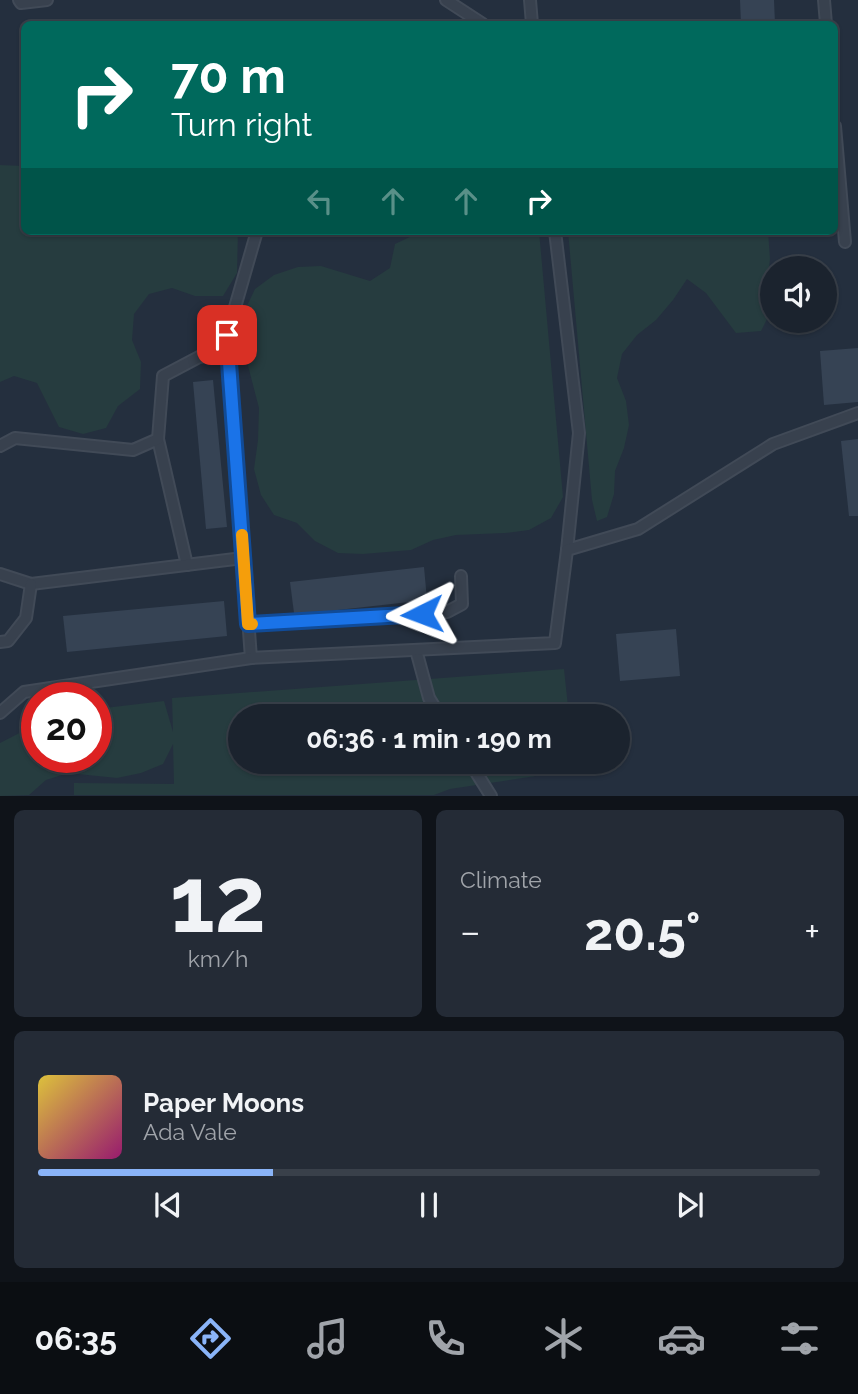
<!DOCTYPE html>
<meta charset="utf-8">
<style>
:root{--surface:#1b232e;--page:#242b36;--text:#f1f3f6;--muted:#a0a4aa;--line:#39404a;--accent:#8ab4f8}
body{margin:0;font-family:Raleway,sans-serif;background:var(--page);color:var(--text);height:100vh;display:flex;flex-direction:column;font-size:26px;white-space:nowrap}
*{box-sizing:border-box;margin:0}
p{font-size:23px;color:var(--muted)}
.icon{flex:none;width:38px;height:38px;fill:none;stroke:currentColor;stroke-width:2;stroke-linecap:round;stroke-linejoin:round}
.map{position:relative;height:796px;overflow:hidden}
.drawer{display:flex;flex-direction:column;gap:14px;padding:14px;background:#0f1319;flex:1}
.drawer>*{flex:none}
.hud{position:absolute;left:21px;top:21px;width:817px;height:214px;border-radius:10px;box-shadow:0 2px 5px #0004,0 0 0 2px var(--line);background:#00695c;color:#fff;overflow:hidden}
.buttons{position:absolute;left:760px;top:256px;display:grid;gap:14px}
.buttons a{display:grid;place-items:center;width:77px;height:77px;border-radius:50%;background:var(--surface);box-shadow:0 2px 5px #0004,0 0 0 2px var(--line);font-size:35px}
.speed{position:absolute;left:21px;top:682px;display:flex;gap:14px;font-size:35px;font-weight:700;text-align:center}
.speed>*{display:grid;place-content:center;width:91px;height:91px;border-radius:50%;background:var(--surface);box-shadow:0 2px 5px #0004,0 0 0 2px var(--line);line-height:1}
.speed .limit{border:10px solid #d22;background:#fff;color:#111}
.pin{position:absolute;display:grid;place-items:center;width:60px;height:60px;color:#fff;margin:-30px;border-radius:14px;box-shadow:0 4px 10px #0006}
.me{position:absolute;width:77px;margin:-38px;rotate:267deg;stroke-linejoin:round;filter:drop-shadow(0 0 5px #0008)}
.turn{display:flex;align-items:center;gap:24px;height:147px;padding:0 35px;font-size:32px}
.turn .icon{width:91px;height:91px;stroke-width:2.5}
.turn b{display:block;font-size:49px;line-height:60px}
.lanes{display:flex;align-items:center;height:66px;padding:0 35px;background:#0003;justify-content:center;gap:35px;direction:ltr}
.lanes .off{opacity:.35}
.big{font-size:52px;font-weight:700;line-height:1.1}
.drawer .card{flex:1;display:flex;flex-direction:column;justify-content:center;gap:10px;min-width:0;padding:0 24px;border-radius:10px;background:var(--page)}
.drawer .dial{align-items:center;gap:0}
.dial b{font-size:91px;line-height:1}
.song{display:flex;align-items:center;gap:21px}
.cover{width:84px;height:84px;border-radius:10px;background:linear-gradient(135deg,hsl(50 70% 55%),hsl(320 70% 35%))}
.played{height:7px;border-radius:4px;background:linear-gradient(90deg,var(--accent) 30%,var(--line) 30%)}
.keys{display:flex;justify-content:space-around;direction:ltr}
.heat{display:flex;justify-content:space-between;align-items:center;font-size:38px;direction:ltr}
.drawer .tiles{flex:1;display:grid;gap:14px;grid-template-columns:1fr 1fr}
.card:last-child{grid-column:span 2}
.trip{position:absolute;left:228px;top:704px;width:402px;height:70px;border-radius:35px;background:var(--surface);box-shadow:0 2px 5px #0004,0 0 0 2px var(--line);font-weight:700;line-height:70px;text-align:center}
.menu{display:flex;height:112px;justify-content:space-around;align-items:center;background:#0b0e12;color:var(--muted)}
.menu .icon{width:49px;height:49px}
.menu .on{color:var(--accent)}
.menu b{font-size:32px;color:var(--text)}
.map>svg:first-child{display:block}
.green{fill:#263c3f}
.building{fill:#364354}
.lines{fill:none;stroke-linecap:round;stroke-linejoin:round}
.service-casing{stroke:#414a57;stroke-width:14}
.service{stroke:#38414e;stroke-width:10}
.route-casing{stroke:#114b97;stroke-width:18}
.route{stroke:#1a73e8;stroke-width:12}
.slow{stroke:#f59e0b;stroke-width:12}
</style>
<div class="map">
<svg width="858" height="796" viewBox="0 0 858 796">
<rect width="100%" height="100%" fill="#242f3e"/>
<g class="green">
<polygon points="0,165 24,166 24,231 238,231 237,273 223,296 195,296 172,288 149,294 134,314 132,340 141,362 140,389 118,406 106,428 83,434 59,427 37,383 14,376 0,382"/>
<polygon points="449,231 539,231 563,497 551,518 529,530 505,533 456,535 433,540 411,550 363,554 338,553 315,541 297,523 274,515 261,495 254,469 258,440 259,408 247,362 244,335 244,312 255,289 274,275 298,267 321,266 370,281 390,268 395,244 416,234 440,233"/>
<polygon points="568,231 768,231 770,259 767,285 772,309 761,331 736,333 706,293 687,279 673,300 656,320 637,335 622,354 617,378 626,401 629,425 624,448 615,471 614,494 607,517 597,521 592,500"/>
<polygon points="564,669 569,716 240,716 240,761 574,761 575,770 450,789 434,795 74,795 74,783 174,784 173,744 163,764 141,773 117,778 68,773 46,780 29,795 0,796 0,743 37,724 37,758 96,758 96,709 164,701 173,732 172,698"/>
</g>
<g class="building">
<polygon points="740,0 774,0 775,24 741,24"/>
<polygon points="858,348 858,402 824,405 820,351"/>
<polygon points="213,380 227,527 206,529 193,382"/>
<polygon points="858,439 858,516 849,516 841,441"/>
<polygon points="424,567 427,600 329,611 294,613 290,582"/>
<polygon points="224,601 227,636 67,652 63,616"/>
<polygon points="676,629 680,676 620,681 616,634"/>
</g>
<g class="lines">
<defs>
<g id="service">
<polyline points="19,0 21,3 47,0"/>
<polyline points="446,0 483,24"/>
<polyline points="530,0 532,24"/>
<polyline points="824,0 826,24"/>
<polyline points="835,126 845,242"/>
<polyline points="555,231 579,433 567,550"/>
<polyline points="158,439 187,565"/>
<polyline points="0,446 15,438 133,450 158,439 163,376 199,357 228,352"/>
<polyline points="0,574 31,584 243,558"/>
<polyline points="248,624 447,612 462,604 461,576"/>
<polyline points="0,642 8,641 26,618 31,584"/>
<polyline points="416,650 429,698 440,716"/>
<polyline points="251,658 227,335 257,231"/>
<polyline points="0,713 24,692 251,658 555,643 567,550 638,529 773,444 858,413"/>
<polyline points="469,761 491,796"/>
</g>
</defs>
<use href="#service" class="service-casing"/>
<use href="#service" class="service"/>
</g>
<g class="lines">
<defs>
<polyline id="route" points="227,335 248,624 422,614"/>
</defs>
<use href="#route" class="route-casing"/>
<use href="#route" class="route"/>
<polyline class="slow" points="242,535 248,624 252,624"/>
</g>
</svg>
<div class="buttons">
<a><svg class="icon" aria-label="sound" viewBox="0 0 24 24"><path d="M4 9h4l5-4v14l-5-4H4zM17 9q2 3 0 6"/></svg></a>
</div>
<div class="speed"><div class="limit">20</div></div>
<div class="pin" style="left:227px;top:335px;background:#d93025"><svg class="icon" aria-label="arrive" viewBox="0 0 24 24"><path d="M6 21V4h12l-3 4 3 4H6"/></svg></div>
<svg class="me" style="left:422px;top:614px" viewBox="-20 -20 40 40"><path d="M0-17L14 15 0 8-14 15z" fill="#1a73e8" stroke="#fff" stroke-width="4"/></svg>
<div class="trip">06:36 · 1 min · 190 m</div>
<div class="hud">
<div class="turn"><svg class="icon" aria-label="right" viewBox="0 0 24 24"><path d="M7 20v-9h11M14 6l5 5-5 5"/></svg><div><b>70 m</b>Turn right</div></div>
<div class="lanes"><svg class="icon off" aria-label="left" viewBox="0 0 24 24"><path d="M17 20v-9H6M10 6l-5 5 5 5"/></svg><svg class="icon off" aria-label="ahead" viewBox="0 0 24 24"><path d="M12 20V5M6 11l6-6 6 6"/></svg><svg class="icon off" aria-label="ahead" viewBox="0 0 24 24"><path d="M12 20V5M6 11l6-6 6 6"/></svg><svg class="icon" aria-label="right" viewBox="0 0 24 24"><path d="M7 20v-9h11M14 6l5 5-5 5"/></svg></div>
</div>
</div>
<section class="drawer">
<div class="tiles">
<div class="card dial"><b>12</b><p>km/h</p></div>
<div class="card"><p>Climate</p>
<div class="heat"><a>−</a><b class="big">20.5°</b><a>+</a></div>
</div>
<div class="card">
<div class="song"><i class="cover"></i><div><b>Paper Moons</b><p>Ada Vale</p></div></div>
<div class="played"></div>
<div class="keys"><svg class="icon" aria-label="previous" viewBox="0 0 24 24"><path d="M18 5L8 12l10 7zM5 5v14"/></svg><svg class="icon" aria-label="pause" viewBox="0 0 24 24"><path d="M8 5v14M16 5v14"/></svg><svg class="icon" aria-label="next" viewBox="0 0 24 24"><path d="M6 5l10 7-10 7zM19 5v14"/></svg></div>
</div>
</div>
</section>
<nav class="menu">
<b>06:35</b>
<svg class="icon on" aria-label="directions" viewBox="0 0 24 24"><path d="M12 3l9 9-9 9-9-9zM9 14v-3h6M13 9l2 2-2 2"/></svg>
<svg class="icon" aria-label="music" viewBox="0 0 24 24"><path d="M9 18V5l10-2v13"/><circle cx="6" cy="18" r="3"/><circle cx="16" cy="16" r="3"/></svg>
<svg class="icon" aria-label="phone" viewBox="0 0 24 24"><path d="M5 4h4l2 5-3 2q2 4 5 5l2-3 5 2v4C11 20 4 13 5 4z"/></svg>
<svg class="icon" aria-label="climate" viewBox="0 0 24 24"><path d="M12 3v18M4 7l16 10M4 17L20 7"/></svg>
<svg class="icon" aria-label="car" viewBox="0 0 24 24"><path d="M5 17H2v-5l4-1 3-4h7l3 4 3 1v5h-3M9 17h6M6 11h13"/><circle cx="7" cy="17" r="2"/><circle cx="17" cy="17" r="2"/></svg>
<svg class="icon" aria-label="filters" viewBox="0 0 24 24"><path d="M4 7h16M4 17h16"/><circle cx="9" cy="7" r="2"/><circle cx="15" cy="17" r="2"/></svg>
</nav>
